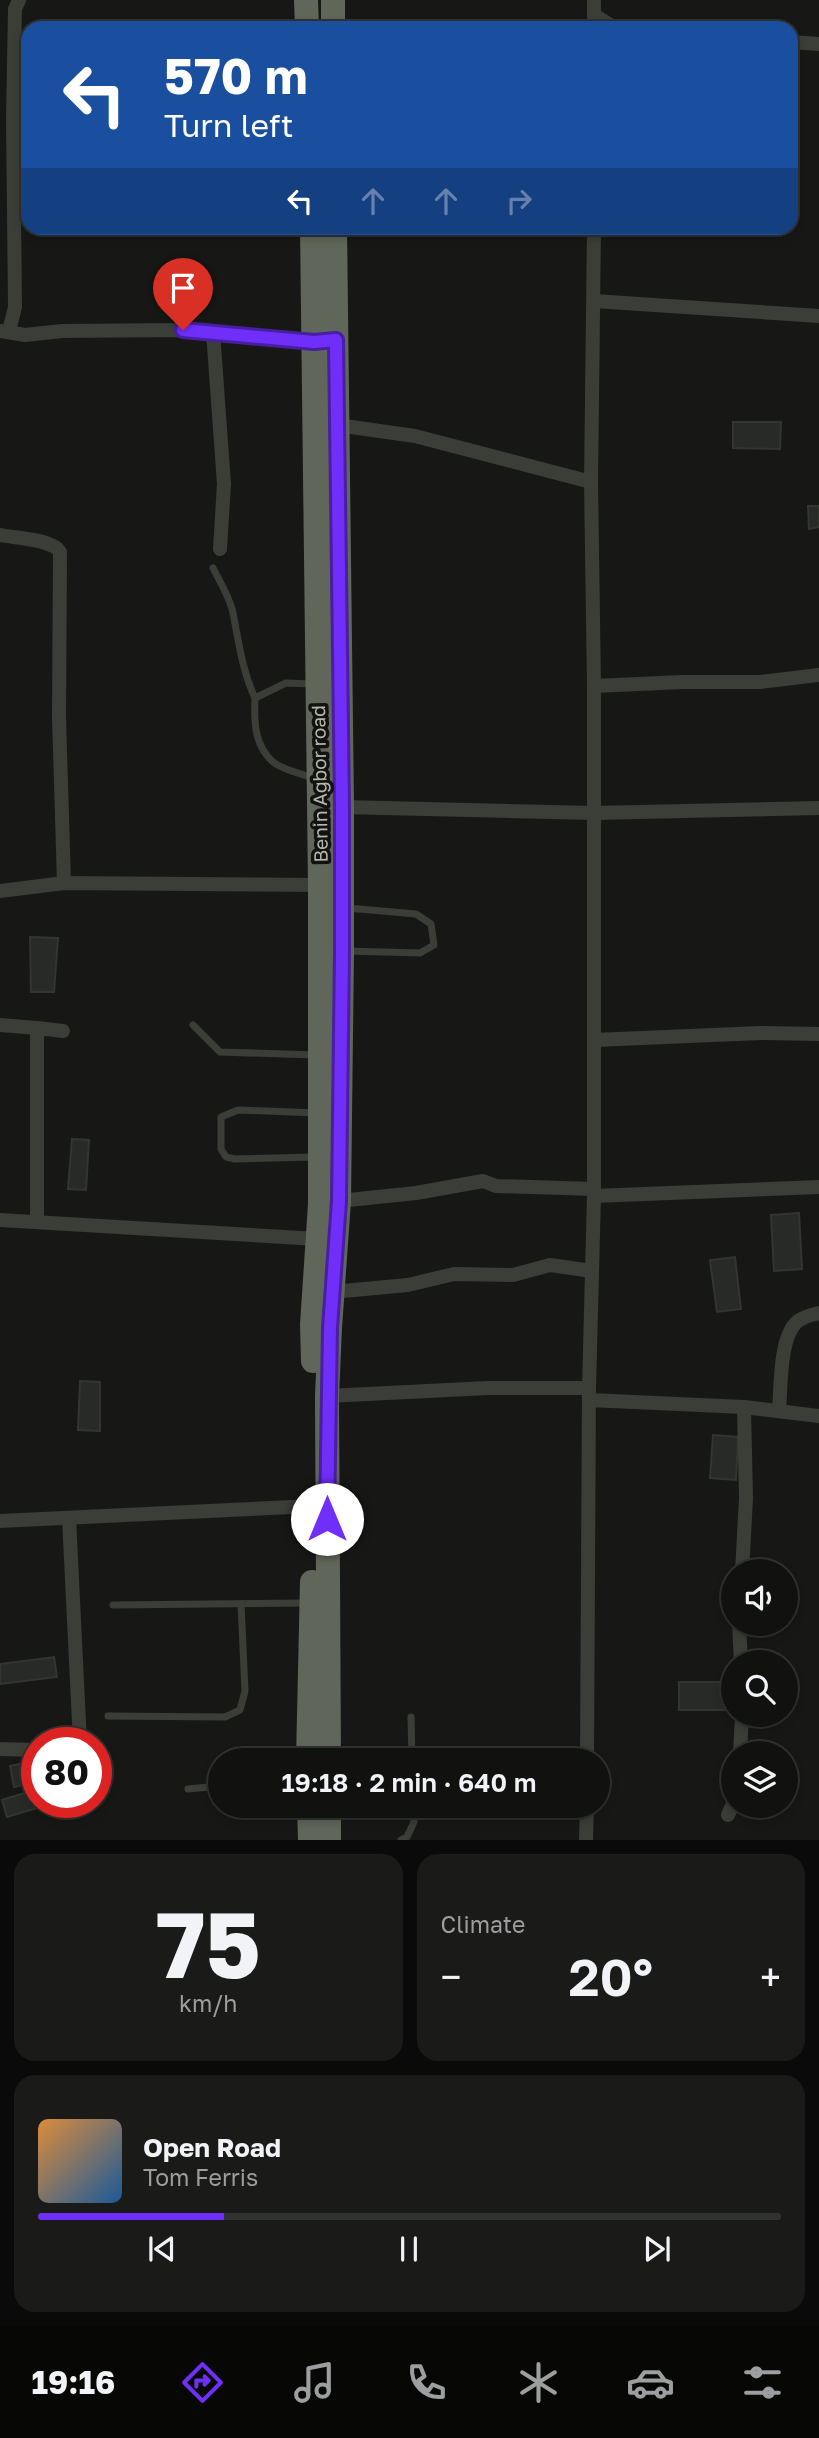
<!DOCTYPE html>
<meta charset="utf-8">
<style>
:root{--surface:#111210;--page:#1a1b19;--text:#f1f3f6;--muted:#9c9e9f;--line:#303230;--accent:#702ef9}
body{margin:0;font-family:"Golos Text",sans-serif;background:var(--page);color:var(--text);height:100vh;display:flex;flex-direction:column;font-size:26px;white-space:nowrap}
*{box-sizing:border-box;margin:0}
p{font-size:23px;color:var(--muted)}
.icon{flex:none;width:38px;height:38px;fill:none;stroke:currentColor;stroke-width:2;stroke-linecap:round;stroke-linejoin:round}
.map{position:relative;height:1840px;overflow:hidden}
.details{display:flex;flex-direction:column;gap:14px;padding:14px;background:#090a09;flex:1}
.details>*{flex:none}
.hud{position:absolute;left:21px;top:21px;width:777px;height:214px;border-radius:21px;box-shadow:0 4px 10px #0003,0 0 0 2px var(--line);background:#1a4fa0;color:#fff;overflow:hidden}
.fabs{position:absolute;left:721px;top:1559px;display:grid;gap:14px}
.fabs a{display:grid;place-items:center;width:77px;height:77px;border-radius:50%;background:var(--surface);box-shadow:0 4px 10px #0003,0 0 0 2px var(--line);font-size:35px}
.speed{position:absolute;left:21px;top:1727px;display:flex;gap:14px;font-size:35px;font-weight:700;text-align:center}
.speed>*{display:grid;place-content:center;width:91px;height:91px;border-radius:50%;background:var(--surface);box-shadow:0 4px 10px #0003,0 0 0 2px var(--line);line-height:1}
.speed .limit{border:10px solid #d22;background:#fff;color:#111}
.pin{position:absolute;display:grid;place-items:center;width:60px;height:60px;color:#fff;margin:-72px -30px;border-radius:50% 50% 50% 0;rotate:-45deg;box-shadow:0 0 7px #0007}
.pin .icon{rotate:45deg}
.me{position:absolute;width:77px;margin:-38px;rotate:0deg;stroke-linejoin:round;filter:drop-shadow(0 0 5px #0008)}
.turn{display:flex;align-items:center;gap:24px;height:147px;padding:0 28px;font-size:32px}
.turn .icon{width:91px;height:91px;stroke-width:2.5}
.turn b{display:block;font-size:49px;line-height:60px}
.lanes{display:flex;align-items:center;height:66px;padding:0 28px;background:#0003;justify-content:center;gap:35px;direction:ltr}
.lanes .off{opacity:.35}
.big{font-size:52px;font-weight:600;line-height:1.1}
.details .widget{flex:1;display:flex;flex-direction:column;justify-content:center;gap:10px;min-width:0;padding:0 24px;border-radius:21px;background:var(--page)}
.details .dial{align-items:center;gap:0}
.dial b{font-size:91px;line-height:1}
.song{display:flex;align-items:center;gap:21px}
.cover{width:84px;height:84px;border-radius:10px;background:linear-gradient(135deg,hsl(30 70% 55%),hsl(210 70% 35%))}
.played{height:7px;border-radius:4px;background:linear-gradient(90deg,var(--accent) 25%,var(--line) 25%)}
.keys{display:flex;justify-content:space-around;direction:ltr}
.heat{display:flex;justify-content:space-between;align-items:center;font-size:38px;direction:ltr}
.details .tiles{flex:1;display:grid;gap:14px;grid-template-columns:1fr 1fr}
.widget:last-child{grid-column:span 2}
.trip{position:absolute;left:208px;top:1748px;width:402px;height:70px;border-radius:35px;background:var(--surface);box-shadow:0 4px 10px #0003,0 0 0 2px var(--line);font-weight:600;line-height:70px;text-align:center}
.tabs{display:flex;height:112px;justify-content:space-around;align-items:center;background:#070706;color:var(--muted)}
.tabs .icon{width:49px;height:49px}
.tabs .on{color:var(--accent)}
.tabs b{font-size:32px;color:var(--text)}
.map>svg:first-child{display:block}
.building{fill:#272a26;stroke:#323530;stroke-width:2}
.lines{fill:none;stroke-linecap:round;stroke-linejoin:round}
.service{stroke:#3a3e37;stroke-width:7}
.minor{stroke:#3a3e37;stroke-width:14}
.trunk{stroke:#61665b;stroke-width:24}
.route-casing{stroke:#491ea2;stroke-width:18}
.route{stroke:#702ef9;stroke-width:12}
.labels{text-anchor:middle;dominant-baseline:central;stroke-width:7;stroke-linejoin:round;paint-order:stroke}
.street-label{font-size:19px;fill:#b3b9a8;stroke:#121311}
</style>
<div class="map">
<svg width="819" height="1840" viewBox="0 0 819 1840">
<rect width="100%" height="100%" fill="#171816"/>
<g class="building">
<polygon points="733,422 781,422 780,449 733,448"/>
<polygon points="808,506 819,506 819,527 809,529"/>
<polygon points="30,937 58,938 54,992 31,992"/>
<polygon points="72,1139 89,1140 86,1190 68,1189"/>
<polygon points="799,1213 802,1269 774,1271 771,1215"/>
<polygon points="735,1257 741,1309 717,1312 710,1260"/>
<polygon points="80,1381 100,1382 100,1431 78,1430"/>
<polygon points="713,1435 738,1437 736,1480 710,1478"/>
<polygon points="54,1657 57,1677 0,1684 0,1664"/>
<rect x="679" y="1682" width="53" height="28"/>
<polygon points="37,1760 37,1782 14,1787 10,1766"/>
<polygon points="37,1789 37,1802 57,1802 7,1817 2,1800"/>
</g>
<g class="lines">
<g class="service">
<path d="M213,568c7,14 17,30 20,45 6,30 9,57 22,85"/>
<path d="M313,684l-27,-1 -31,15c-1,23 -1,47 18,64 10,8 30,12 42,17"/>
<polyline points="346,951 420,953 434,945 431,924 416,914 348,908"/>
<polyline points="193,1025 220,1052 316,1055"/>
<polyline points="314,1157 235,1159 226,1157 221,1149 221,1117 238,1110 316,1113"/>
<polyline points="113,1605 307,1603"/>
<polyline points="108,1716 225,1717 240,1710 245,1691 241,1604"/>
<polyline points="411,1717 412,1760"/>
<polyline points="188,1789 220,1786"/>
<polyline points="401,1840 407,1837 414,1822 414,1806"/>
</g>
<g class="minor">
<polyline points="594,0 594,28"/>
<polyline points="594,15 615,28"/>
<polyline points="791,42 819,44"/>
<polyline points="594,301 819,316"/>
<polyline points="0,331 25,335 62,331 183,330 319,342"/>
<polyline points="9,331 15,307 13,119 15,9 19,0"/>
<polyline points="213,332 224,484 220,549"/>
<polyline points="337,425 415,436 591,482"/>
<path d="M0,535c15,3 53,4 60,17l-1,165 5,166"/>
<polyline points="594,686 682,682 760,682 819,675"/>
<polyline points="342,807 594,813 819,808"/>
<polyline points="0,891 64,883 320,885"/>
<polyline points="0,1025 37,1028"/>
<polyline points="594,1040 761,1033 819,1034"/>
<polyline points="594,1196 819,1187"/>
<polyline points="339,1201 416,1193 483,1181 496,1186 594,1189"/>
<polyline points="0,1220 318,1239"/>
<polyline points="37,1222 37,1028 63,1031"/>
<polyline points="332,1292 408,1285 454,1274 513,1275 550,1265 592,1271"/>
<polyline points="327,1396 488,1388 589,1388"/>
<polyline points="589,1400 744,1407 819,1416"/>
<path d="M779,1411c2,-23 0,-75 19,-90 7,-5 13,-6 21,-8"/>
<polyline points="69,1518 80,1743"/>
<polyline points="0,1521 313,1506"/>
<polyline points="742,1572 746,1498 744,1407"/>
<polyline points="739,1624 741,1662"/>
<polyline points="0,1749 37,1750"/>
<polyline points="740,1754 742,1715"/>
<polyline points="587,1760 589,1388 594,1196 594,686 591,482 594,228"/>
<polyline points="81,1802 81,1806"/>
<polyline points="728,1815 733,1804"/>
<polyline points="586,1840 587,1806"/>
</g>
<g class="trunk">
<polyline points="306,0 307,28"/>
<polyline points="333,0 333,28"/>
<polyline points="312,228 320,885 320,1204 312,1325 313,1361"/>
<polyline points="308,1760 312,1582"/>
<polyline points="329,1760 327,1396 330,1328 339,1201 342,951 342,807 335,228"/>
<polyline points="309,1806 310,1840"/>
<polyline points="329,1806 329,1840"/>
</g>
</g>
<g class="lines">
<defs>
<polyline id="route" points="183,330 314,342 336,340 342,807 342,951 339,1201 330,1328 327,1519"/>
</defs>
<use href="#route" class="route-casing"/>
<use href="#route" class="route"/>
</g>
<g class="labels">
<g class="street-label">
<text transform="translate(319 784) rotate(-91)">Benin Agbor road</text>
</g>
</g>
</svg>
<div class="fabs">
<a><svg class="icon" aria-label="sound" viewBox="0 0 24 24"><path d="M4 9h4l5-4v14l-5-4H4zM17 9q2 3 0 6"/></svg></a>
<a><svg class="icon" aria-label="search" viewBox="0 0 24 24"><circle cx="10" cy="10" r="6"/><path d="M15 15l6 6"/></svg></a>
<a><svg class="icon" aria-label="layers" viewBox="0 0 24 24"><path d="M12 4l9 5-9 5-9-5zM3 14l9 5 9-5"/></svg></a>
</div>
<div class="speed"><div class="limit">80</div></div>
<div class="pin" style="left:183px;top:330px;background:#d93025"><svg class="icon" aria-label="arrive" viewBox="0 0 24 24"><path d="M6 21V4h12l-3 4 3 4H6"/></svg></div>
<svg class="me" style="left:327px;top:1519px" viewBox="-20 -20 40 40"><circle r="19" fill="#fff"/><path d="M0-13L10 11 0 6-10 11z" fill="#702ef9"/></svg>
<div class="trip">19:18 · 2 min · 640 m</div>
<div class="hud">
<div class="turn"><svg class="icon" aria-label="left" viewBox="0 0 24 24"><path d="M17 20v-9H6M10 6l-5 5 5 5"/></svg><div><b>570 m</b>Turn left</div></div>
<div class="lanes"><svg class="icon" aria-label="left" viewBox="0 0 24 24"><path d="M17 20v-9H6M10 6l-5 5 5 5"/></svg><svg class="icon off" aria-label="ahead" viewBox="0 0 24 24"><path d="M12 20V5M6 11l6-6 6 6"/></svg><svg class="icon off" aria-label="ahead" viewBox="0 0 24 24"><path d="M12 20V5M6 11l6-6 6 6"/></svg><svg class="icon off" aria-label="right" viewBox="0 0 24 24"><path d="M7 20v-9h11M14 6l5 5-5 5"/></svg></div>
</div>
</div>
<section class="details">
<div class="tiles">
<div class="widget dial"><b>75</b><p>km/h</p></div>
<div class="widget"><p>Climate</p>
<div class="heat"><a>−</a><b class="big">20°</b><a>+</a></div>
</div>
<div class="widget">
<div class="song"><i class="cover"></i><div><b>Open Road</b><p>Tom Ferris</p></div></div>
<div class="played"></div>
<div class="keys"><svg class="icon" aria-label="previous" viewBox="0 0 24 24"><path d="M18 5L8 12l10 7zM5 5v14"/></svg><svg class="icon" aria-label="pause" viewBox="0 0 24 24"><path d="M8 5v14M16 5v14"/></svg><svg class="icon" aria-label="next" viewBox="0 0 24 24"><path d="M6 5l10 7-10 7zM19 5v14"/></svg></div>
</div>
</div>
</section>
<nav class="tabs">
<b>19:16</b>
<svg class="icon on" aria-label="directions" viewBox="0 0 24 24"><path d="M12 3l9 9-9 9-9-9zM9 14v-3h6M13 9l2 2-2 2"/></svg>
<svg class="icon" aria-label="music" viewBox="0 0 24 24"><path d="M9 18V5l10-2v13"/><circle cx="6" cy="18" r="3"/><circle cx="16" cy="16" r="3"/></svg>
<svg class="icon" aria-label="phone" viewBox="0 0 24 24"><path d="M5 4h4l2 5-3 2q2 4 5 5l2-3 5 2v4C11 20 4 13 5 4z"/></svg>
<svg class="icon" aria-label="climate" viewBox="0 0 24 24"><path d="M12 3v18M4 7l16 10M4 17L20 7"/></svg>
<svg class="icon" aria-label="car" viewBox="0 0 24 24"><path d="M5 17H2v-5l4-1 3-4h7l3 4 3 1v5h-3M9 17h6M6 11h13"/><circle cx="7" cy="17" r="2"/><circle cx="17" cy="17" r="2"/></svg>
<svg class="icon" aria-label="filters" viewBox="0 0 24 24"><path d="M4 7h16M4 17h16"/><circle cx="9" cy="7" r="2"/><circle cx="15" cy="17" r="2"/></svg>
</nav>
